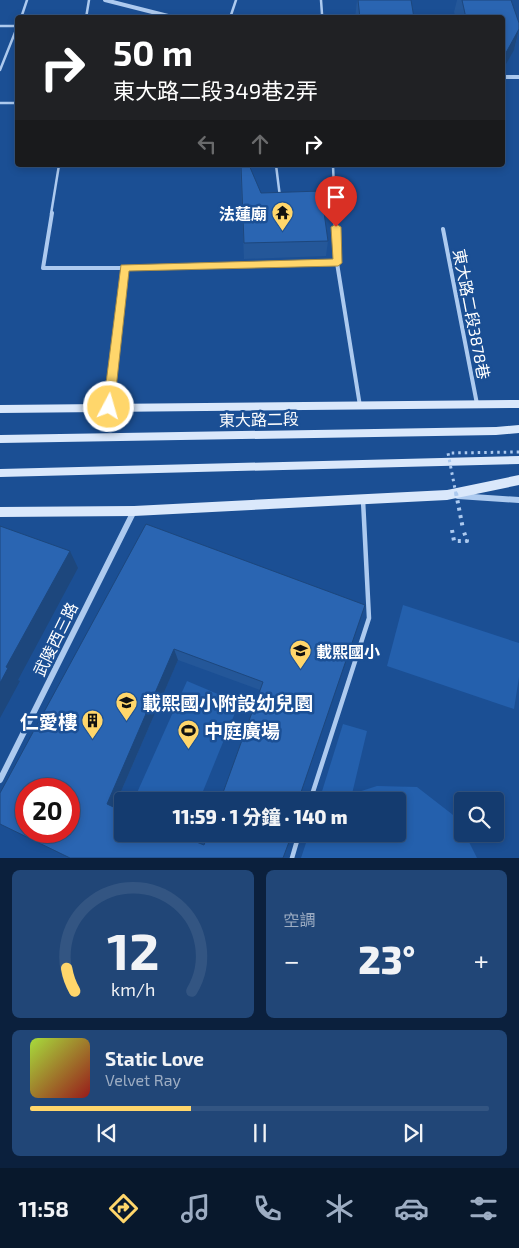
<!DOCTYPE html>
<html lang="zh-TW">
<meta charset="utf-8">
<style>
:root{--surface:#143b6f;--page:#214677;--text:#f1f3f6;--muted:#9dadc3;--line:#335582;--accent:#ffd66b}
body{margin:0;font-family:"Exo 2","Noto Sans TC",sans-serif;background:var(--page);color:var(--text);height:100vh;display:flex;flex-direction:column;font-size:19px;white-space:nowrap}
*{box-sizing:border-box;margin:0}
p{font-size:16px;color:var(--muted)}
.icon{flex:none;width:28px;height:28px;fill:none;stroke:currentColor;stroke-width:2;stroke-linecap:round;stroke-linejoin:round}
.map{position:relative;height:858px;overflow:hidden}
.panel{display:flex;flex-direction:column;gap:12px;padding:12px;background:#0b203d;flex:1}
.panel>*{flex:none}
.guide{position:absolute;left:15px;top:15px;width:490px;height:152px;border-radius:5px;box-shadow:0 2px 8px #0003,0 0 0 1px var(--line);background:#202124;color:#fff;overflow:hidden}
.controls{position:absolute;left:454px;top:792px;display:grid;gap:10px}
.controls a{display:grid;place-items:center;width:50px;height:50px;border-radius:5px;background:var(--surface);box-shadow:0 2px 8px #0003,0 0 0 1px var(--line);font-size:25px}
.speed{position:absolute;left:15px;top:778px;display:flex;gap:10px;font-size:25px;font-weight:700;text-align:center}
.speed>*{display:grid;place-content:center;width:65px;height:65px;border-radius:50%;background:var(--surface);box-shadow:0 2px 8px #0003,0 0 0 1px var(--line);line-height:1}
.speed .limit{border:8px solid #d22;background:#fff;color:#111}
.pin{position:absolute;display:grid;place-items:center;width:42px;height:42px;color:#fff;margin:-51px -21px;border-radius:50% 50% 50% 0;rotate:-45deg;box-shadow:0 0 5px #0007}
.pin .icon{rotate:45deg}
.me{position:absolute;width:55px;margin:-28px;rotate:6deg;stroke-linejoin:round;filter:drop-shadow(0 0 4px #0008)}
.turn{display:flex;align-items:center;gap:18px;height:105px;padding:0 15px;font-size:22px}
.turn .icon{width:65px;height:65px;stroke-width:2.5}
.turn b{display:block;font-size:35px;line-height:42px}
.lanes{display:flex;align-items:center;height:48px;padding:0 15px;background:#0003;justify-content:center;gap:25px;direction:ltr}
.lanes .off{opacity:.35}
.big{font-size:38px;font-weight:800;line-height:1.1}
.panel .widget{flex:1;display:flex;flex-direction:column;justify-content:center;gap:8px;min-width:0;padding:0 18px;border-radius:8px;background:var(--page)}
.panel .dial{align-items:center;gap:0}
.dial svg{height:130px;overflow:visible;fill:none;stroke:var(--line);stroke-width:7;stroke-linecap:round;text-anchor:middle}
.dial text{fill:var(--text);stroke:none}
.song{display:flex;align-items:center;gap:15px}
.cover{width:60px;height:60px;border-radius:8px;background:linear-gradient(135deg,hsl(80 70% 55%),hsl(0 70% 35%))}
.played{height:5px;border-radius:2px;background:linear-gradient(90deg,var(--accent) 35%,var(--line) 35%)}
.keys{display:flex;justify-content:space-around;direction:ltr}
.heat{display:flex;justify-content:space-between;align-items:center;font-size:28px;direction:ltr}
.panel .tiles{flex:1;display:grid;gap:12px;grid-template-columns:1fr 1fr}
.widget:last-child{grid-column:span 2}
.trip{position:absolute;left:114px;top:792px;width:292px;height:50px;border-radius:5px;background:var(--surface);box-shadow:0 2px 8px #0003,0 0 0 1px var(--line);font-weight:800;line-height:50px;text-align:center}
.dock{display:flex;height:80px;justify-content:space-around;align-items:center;background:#08182c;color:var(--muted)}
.dock .icon{width:35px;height:35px}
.dock .selected{color:var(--accent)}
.dock b{font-size:22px;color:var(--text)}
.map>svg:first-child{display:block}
.green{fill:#2460ad}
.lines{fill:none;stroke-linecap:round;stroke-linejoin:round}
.path{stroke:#adcaef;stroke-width:4;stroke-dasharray:3 4.5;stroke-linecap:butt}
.lane-far2{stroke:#adcaef;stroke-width:2.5}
.lane-far1{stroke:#adcaef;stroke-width:4}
.lane{stroke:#adcaef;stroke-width:4.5}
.street-far1{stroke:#adcaef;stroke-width:4}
.street{stroke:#adcaef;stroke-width:6}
.secondary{fill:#dae8fb;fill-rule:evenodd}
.path-bridge-far1{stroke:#adcaef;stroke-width:3;stroke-dasharray:2.5 4;stroke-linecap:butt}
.path-bridge{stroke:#adcaef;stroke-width:4;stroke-dasharray:3 4.5;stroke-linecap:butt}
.wall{fill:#245799}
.shaded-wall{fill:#1d477d}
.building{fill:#2a65b2;stroke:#1d477d;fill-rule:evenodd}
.route{fill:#ffd66b;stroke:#a68b46}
.labels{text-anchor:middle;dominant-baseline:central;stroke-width:5;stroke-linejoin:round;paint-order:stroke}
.poi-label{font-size:16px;font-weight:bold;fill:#fff;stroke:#1b4f94;text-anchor:end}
.street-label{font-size:16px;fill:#fff;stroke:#1b4f94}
.near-poi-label{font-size:19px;font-weight:bold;fill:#fff;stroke:#1b4f94;text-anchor:start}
</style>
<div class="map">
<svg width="519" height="858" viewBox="0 0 519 858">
<rect width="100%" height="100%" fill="#1b4f94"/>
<g class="green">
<polygon points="403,605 519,643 519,677 514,709 387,666"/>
<polygon points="187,681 239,703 199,801 150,801 136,795"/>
<polygon points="343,724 367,731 352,794 377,786 417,787 457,818 462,834 465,834 477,858 301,858 309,834 398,834 398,801 319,801"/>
</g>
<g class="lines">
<polyline class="path" points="452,530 454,541 467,541 463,529"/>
<g class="lane-far2">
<polyline points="321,0 322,14"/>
<polyline points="21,18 27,0"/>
<polyline points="86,18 89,0"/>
<polyline points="230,18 236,0"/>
<polyline points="0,26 17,26"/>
<polyline points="0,70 18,25"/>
<polyline points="0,103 18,103"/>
<polyline points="276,165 280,197"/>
<polyline points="333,165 335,214"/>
<polyline points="317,193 334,192"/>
<polyline points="51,214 59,165"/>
</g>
<g class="lane-far1">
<polyline points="52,213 43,268 124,268 109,407"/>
<polyline points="335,213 337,263 360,406"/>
<polyline points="443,229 477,404"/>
<polyline points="124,268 337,263"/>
</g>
<g class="lane">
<polyline points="310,801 369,618 363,500"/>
<polyline points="292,858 299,834"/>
</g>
<g class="street-far1">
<polyline points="105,0 176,18"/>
<polyline points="502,77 519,77"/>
</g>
<g class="street">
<polyline points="458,496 519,500"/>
<polyline points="0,780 134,511"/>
</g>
<g class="secondary">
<polygon points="519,400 519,408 0,413 0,405"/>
<polygon points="519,425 519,433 496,435 0,443 0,435 496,427"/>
<polygon points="519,456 519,464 0,477 0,469"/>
<polygon points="519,475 519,485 447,500 134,516 0,517 0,507 134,506 447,490"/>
</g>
<polyline class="path-bridge-far1" points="456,494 448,453 519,452"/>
<polyline class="path-bridge" points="456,493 463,529"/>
</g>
<g class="wall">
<polygon points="357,0 411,0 414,18 355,18"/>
<polygon points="457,0 511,0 519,23 519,31 514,50 502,18 456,18 454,12"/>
<polygon points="240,165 261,193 328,241 326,256 244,259"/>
<polygon points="146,524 365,605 260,690 178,660 114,808 204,845 283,858 70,858"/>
</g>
<g class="shaded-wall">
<polygon points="519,29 514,50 502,71 502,60"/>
<polygon points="70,551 78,568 18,680 20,681 0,718 0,683 6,667"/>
<polygon points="174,649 178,660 113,810 107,804"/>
</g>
<g class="building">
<polygon points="358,0 411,0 414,18 360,18"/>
<polygon points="462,0 511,0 519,23 519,29 502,60 502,18 466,18"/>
<polygon points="241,165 249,165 261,193 321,191 328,241 244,243"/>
<path d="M146,524l219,81 -67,196h-78l43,-119 -89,-33 -67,155 15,7v23h54l28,11 4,-11h84l-9,24h-213l-70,-34v-31zM26,789h43v42h-43z"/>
<polygon points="0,526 70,551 6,667 8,668 0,683"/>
</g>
<polygon class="route" points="336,224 341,227 342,263 338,266 129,271 114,407 109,412 105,411 103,407 121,265 333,259 331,227"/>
<defs>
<symbol id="temple-pin" viewBox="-11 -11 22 30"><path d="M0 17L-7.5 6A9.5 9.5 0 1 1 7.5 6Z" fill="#ffd66b" stroke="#1b4f94"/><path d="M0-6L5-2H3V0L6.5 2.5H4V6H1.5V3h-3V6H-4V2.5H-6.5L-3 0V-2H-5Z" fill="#111"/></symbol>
<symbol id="school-pin" viewBox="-11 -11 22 30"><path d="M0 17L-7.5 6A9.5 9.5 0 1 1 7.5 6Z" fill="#ffd66b" stroke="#1b4f94"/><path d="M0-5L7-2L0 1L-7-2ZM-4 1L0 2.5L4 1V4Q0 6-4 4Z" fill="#111"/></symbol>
<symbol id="building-pin" viewBox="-11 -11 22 30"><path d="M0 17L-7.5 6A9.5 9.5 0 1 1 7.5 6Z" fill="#ffd66b" stroke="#1b4f94"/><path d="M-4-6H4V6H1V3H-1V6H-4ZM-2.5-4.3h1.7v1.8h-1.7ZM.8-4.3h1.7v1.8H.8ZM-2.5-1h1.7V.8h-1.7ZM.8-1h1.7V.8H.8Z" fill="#111"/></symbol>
<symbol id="stadium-pin" viewBox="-11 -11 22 30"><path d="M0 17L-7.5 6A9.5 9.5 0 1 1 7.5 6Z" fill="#ffd66b" stroke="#1b4f94"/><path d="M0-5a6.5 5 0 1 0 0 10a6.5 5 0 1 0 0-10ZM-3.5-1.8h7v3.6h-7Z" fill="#111"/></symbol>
</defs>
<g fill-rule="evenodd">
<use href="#temple-pin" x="270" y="200" width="25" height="34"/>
<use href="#school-pin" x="288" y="638" width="25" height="34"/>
<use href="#school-pin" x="114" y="690" width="25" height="34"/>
<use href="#building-pin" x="80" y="708" width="25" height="34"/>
<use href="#stadium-pin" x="176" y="718" width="25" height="34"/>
</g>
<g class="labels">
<g class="poi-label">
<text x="267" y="213">法蓮廟</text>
<text x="316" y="651" text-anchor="start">載熙國小</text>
</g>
<g class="street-label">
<text transform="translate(472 314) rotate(79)">東大路二段3878巷</text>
<text transform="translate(259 419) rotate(-1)">東大路二段</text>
<text transform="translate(55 639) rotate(-64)">武陵西三路</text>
</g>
<g class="near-poi-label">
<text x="142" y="702">載熙國小附設幼兒園</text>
<text x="77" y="721" text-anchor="end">仁愛樓</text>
<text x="204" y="730">中庭廣場</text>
</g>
</g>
</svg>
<div class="controls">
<a><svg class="icon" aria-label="search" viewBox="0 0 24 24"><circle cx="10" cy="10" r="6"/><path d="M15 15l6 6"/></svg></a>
</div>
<div class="speed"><div class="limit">20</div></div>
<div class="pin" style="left:336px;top:227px;background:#d93025"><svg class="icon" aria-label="arrive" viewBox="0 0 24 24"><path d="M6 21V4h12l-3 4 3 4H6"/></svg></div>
<svg class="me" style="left:109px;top:407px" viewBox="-20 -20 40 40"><circle r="17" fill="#ffd66b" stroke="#fff" stroke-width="3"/><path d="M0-11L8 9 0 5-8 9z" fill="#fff"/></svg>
<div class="trip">11:59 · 1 分鐘 · 140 m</div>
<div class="guide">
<div class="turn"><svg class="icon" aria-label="right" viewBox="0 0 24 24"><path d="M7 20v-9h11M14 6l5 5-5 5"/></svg><div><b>50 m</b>東大路二段349巷2弄</div></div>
<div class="lanes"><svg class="icon off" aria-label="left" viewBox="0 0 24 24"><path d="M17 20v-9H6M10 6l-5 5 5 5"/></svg><svg class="icon off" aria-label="ahead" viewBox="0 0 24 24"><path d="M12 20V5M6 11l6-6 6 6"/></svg><svg class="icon" aria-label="right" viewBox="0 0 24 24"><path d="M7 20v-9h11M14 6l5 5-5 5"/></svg></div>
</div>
</div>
<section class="panel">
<div class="tiles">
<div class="widget dial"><svg viewBox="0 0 100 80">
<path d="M14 69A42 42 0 1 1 86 69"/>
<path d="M14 69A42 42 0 0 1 9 55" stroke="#ffd66b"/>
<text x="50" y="56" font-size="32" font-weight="700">12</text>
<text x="50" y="72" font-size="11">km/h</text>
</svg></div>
<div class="widget"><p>空調</p>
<div class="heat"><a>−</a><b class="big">23°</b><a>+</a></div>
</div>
<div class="widget">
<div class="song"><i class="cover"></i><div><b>Static Love</b><p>Velvet Ray</p></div></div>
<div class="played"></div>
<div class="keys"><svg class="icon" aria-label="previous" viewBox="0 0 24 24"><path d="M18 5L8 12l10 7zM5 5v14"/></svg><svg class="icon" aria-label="pause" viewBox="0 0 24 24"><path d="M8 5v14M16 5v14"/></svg><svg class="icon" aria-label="next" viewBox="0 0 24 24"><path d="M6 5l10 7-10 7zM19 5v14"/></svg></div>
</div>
</div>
</section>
<nav class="dock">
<b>11:58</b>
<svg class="icon selected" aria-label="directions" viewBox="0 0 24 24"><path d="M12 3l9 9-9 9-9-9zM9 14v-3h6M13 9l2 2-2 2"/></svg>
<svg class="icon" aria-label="music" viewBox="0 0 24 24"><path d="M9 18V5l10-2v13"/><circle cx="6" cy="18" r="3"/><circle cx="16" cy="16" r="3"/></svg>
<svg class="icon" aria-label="phone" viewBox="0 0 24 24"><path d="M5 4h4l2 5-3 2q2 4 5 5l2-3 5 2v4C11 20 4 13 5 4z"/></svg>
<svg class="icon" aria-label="climate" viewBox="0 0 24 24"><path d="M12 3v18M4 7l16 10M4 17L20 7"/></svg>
<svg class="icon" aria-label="car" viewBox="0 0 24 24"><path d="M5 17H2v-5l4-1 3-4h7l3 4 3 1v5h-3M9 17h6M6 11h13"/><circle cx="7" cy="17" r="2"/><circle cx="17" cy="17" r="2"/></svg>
<svg class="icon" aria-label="filters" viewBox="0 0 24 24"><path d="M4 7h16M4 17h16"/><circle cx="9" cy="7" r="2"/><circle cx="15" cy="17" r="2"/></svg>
</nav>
